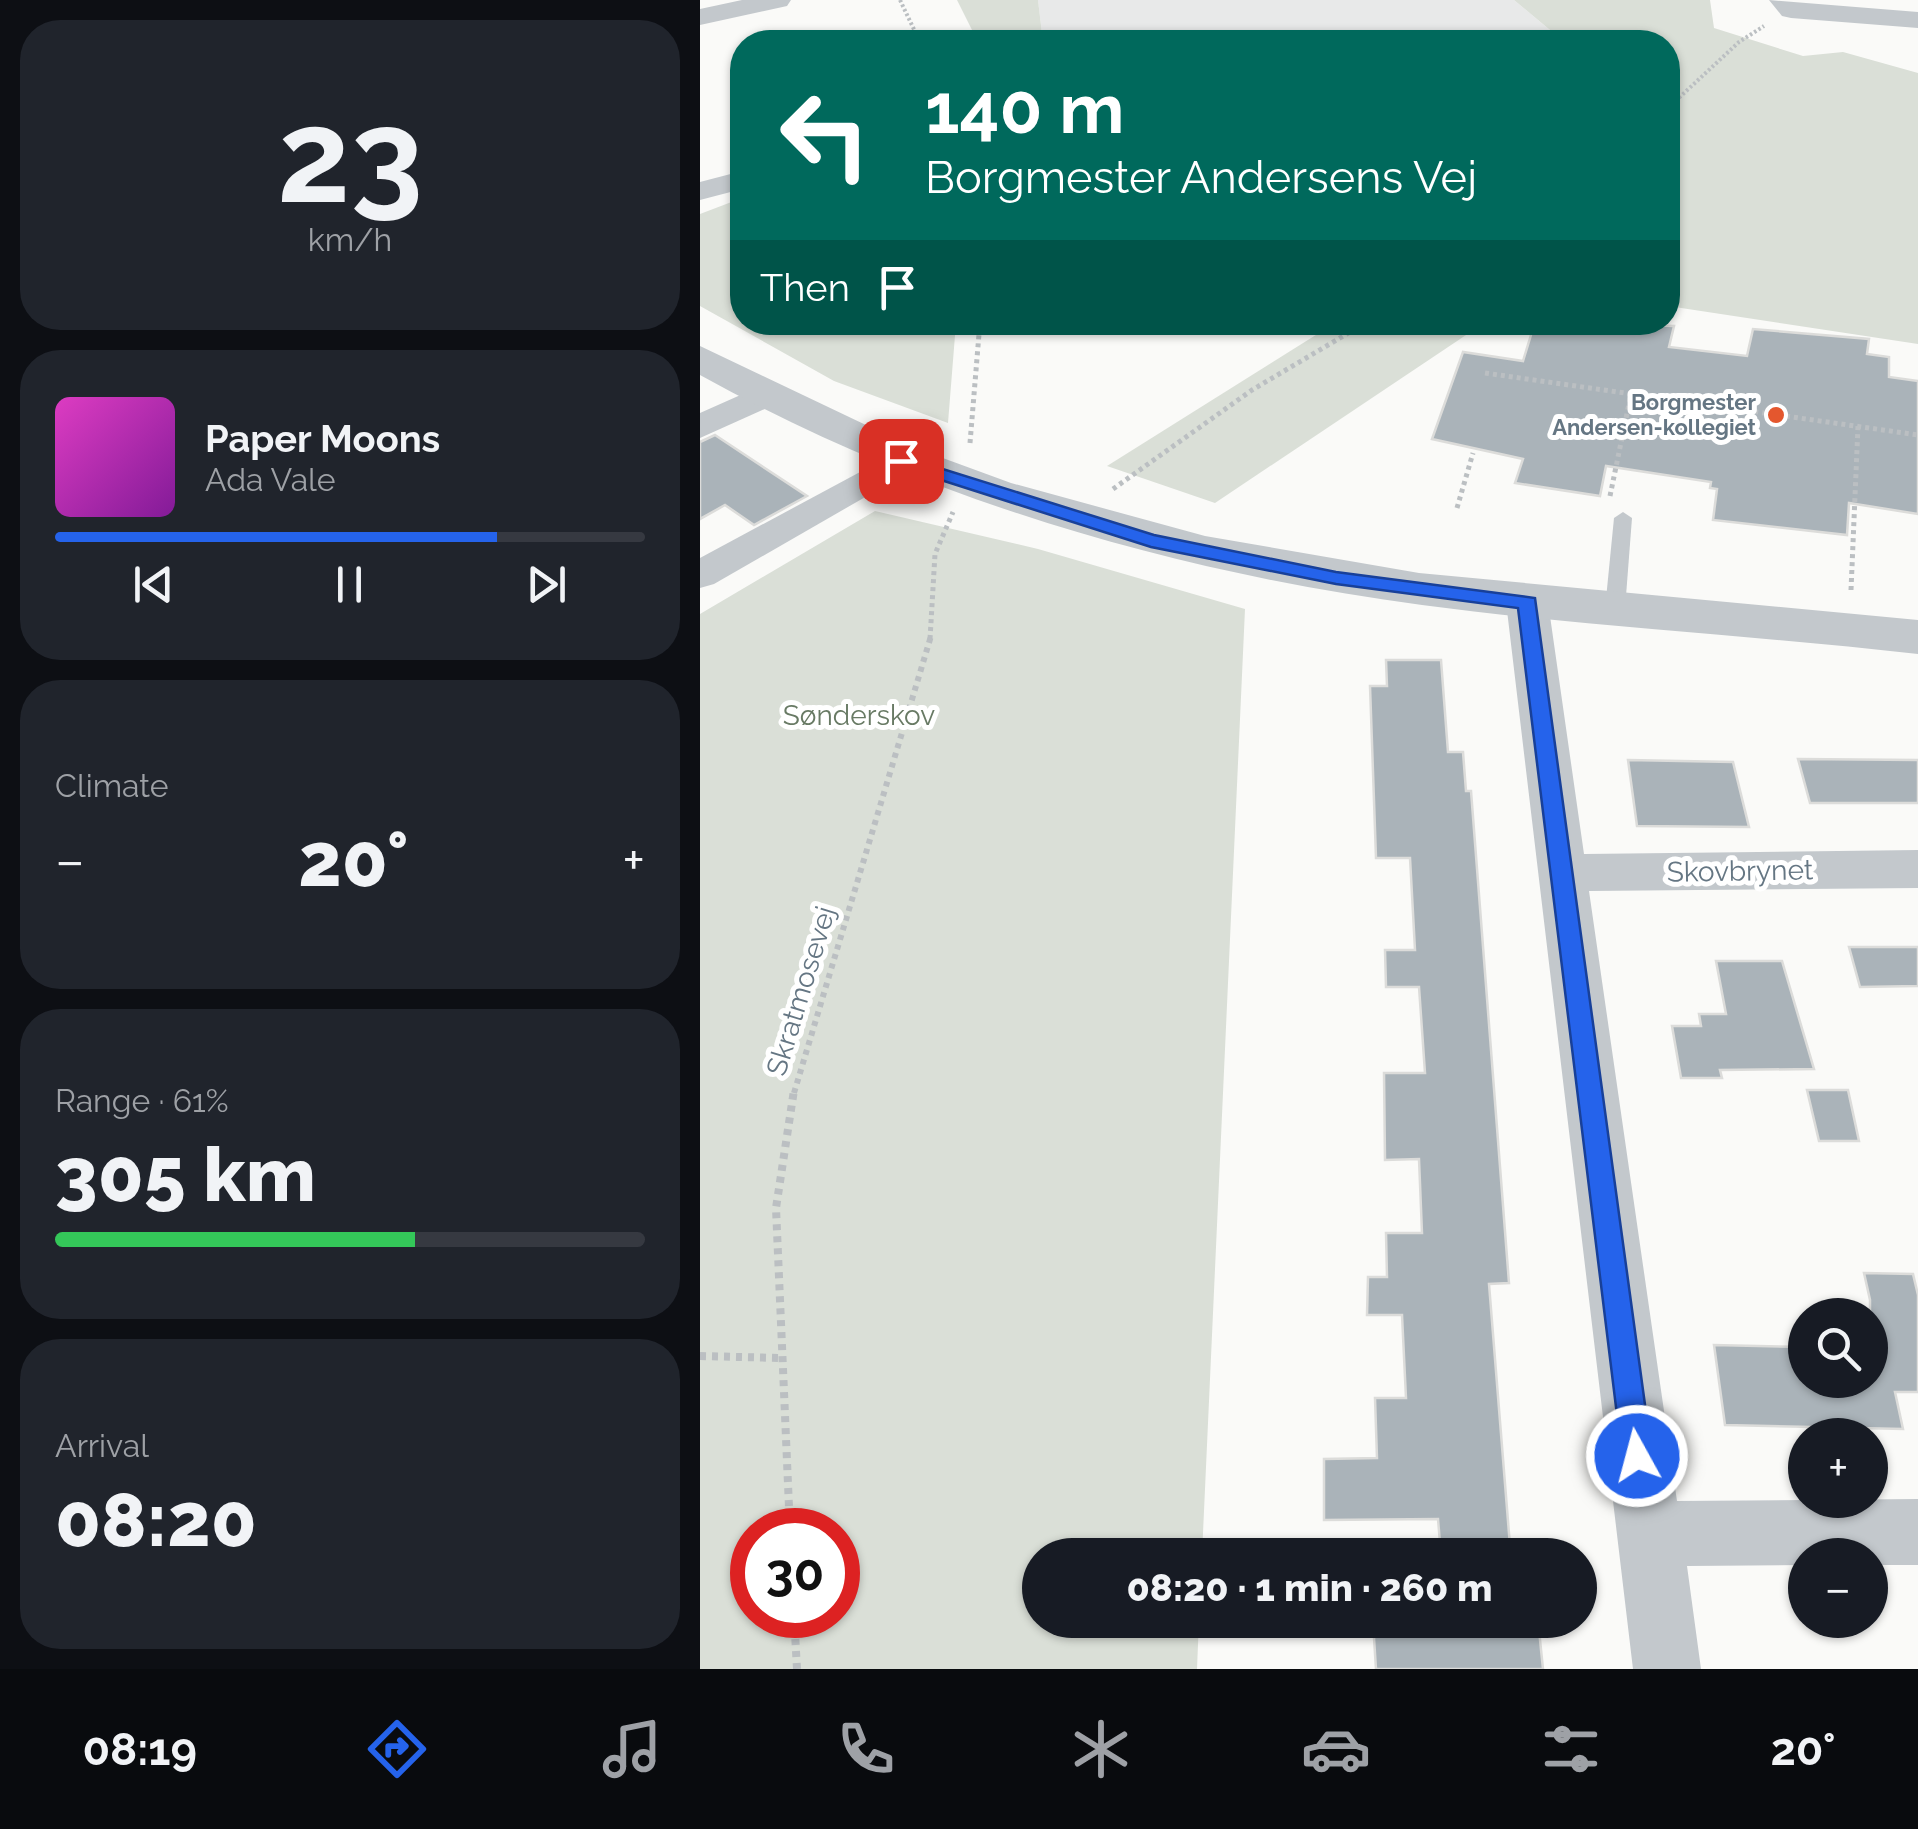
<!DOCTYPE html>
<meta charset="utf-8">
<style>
:root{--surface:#171b24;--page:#20242c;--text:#f1f3f6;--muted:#9ea1a6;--line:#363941;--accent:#2563eb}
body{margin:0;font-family:Raleway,sans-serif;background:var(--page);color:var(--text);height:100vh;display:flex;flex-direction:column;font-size:38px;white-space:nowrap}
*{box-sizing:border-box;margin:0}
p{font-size:32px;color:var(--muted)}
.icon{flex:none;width:55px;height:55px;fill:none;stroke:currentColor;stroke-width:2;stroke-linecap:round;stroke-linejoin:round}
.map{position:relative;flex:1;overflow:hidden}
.drawer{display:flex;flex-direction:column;gap:20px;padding:20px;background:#0d0f14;width:700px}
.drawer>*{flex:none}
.banner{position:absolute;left:30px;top:30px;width:950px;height:305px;border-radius:40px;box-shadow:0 2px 8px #0004;background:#00695c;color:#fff;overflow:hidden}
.fabs{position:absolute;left:1088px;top:1298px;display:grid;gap:20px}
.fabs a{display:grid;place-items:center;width:100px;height:100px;border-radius:50%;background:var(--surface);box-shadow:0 2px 8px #0004;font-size:50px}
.speed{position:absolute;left:30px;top:1508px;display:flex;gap:20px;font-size:50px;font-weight:700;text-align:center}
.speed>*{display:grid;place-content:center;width:130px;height:130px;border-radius:50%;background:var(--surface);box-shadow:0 2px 8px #0004;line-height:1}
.speed .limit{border:15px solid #d22;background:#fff;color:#111}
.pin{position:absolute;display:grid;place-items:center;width:85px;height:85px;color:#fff;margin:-42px;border-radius:20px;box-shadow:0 5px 15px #0006}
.me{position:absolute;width:110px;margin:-55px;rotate:353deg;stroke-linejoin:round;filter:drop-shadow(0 0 8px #0008)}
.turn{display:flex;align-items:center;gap:35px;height:210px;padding:0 30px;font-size:45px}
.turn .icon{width:130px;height:130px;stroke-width:2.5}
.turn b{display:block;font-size:70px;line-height:85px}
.then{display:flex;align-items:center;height:95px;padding:0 30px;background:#0003;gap:20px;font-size:38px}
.big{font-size:75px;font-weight:800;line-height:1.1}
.drawer .widget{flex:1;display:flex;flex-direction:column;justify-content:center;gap:15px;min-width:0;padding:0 35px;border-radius:40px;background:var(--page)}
.drawer .dial{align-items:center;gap:0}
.dial b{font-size:130px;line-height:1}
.song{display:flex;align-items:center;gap:30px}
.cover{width:120px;height:120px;border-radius:15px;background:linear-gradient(135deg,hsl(310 70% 55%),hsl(290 70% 35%))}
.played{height:10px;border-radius:5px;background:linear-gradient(90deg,var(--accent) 75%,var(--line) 75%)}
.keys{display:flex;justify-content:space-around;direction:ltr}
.heat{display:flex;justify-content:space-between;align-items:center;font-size:55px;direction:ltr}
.charge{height:15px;border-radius:8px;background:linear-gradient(90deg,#34c759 61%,var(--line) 0)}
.trip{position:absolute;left:322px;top:1538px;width:575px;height:100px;border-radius:50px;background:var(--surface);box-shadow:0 2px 8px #0004;font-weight:800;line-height:100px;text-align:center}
.tab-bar{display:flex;height:160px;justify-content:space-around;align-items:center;background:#090b0e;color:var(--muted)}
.tab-bar .icon{width:70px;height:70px}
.tab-bar .on{color:var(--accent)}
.tab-bar b{font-size:45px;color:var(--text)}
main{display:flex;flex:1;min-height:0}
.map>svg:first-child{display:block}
.built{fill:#e8e9e9}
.green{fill:#dadfd7;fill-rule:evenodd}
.building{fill:#aab3b9;stroke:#dcdcda;stroke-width:2.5}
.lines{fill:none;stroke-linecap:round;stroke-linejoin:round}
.path-far3{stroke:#bbbfc2;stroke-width:4;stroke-dasharray:2.5 2.5;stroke-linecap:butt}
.path-far2{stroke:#bbbfc2;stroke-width:5;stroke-dasharray:4 4;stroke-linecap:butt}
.path-far1{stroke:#bbbfc2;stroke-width:6;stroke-dasharray:5 5;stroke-linecap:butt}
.path{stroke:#bbbfc2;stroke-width:8;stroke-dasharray:6 6;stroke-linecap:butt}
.service{fill:#c3c8cc;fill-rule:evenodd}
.minor{fill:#c3c8cc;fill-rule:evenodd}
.tertiary{fill:#c3c8cc;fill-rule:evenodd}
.route{fill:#2563eb;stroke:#184099;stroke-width:2.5}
.poi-dot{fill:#e4572e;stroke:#fff;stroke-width:4}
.labels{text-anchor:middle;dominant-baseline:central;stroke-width:10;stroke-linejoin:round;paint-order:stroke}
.far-poi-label{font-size:22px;font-weight:bold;fill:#657683;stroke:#fff;text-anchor:end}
.park-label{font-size:28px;fill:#687a64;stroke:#fff}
.street-label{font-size:28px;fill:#657683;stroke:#fff}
</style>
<main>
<section class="drawer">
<div class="widget dial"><b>23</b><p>km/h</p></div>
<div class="widget">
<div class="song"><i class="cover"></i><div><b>Paper Moons</b><p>Ada Vale</p></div></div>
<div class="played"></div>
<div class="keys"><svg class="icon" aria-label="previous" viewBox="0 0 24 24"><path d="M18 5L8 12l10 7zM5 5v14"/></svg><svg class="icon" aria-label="pause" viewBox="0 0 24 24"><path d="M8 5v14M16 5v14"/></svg><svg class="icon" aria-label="next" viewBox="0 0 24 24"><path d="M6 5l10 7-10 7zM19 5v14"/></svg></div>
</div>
<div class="widget"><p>Climate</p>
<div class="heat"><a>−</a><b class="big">20°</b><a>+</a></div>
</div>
<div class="widget"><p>Range · 61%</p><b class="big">305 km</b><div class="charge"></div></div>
<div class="widget"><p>Arrival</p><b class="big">08:20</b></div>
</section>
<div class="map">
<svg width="1218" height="1669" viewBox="0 0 1218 1669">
<rect width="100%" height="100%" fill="#fafaf8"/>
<polygon class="built" points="338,0 814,0 850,30 847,42 343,42"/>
<g class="green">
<polygon points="257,0 338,0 343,42 278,42"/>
<polygon points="814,0 1010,0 1014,28 1103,56 1143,52 1218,73 1218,344 968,306 968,42 847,42 850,30"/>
<polygon points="42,198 42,322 256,323 248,423 134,381 0,306 0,214"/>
<polygon points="635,323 784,323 515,503 407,466"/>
<path d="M175,511l163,38 207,60 -43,946h-162v65h159l-2,49h-497v-1055zM138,1530v85h-86v-85z"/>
</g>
<g class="building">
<polygon points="835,322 974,326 969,347 1047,356 1053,329 1169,339 1167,354 1189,357 1189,377 1218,381 1218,514 1149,503 1147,535 1013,520 1017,489 1010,488 1011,482 906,466 900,496 815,483 823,459 732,439 763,352 823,361"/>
<polygon points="15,435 107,496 54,525 25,505 0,519 0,442"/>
<polygon points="686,660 741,660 748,752 763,752 766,791 771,791 809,1283 789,1284 810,1546 831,1546 832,1555 741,1555 738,1519 624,1520 624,1459 677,1458 675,1398 706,1398 702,1315 667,1315 668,1277 687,1277 686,1233 722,1233 719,1159 685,1160 684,1073 725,1073 719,987 686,987 685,950 715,950 710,858 676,858 670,686 687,686"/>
<polygon points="1098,759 1218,760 1218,803 1110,803"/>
<polygon points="928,760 1033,762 1049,827 937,826"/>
<polygon points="1149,947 1218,947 1218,986 1160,987"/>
<polygon points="1016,961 1082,961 1114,1069 1020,1070 1022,1078 981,1078 972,1026 1001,1026 999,1014 1026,1014"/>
<polygon points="1107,1090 1148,1090 1159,1141 1119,1141"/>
<polygon points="1164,1273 1213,1274 1218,1295 1218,1392 1195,1392 1203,1429 1025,1425 1014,1345 1105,1347 1105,1380 1170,1380 1170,1300"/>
<polygon points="689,1620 838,1620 843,1669 676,1669 674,1638"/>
</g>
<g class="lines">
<g class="path-far3">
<polyline points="200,0 220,42"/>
<polyline points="968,108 1039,42 1064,26"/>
</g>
<g class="path-far2">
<polyline points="785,373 1218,435"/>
<polyline points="270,443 280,322"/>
<polyline points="413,489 552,390 667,322"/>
<polyline points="910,496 931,394"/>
<polyline points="757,508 773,453"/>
<polyline points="1151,590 1158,426"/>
<polyline points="230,639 235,554 253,512"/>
</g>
<polyline class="path-far1" points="94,1093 231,636"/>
<g class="path">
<polyline points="0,1356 81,1358"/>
<polyline points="90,1530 76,1208 94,1090"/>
<polyline points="94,1615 97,1669"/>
</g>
<polygon class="service" points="923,512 932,518 925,609 915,616 905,609 914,518"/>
<g class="minor">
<polygon points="42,0 91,0 87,6 0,25 0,9"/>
<polygon points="1069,0 1218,12 1218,28 1091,18 1082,16"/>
<polygon points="42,171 42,189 0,200 0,182"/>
<polygon points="63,385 76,388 81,396 76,404 0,438 0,413"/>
<polygon points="201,450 214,453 220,461 214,469 14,584 0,588 0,558"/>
<polygon points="827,588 842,592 848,602 884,854 1218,850 1218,888 889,891 977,1501 1218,1499 1218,1565 1170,1565 1170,1555 1105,1555 1105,1565 987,1566 1001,1669 933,1669 806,602 812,592"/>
</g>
<path class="tertiary" d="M0,346l210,100 101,37 194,53 214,37 499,47v34c-165,-19 -331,-27 -496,-49 -254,-34 -498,-106 -722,-230z"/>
</g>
<polygon class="route" points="201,456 454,535 636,572 835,598 952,1456 948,1467 937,1472 927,1467 922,1456 818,608 636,584 451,547 194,465 192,461"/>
<circle class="poi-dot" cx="1076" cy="415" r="10"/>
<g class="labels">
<g class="far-poi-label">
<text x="1056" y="402">Borgmester<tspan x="1056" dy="25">Andersen-kollegiet</tspan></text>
</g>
<g class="park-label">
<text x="159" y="715">Sønderskov</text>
</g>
<g class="street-label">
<text transform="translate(1040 871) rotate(-1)">Skovbrynet</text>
<text transform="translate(101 991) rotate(-73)">Skratmosevej</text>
</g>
</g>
</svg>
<div class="fabs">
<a><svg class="icon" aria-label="search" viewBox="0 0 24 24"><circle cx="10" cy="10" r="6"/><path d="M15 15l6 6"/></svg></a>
<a>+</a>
<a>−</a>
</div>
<div class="speed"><div class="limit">30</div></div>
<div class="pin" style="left:201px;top:461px;background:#d93025"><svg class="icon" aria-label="arrive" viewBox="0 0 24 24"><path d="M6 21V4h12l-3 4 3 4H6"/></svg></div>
<svg class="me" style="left:937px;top:1456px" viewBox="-20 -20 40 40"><circle r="17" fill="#2563eb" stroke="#fff" stroke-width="3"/><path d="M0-11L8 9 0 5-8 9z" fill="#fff"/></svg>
<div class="trip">08:20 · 1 min · 260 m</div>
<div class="banner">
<div class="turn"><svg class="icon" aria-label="left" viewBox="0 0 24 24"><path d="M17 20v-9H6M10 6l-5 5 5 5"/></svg><div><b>140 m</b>Borgmester Andersens Vej</div></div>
<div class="then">Then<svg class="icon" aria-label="arrive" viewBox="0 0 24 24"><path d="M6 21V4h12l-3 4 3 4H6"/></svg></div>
</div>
</div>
</main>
<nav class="tab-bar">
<b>08:19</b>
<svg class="icon on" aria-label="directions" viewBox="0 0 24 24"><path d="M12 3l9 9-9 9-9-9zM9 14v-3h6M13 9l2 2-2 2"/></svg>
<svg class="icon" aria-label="music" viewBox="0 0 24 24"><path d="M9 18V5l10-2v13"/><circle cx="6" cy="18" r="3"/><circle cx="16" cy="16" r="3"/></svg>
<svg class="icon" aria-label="phone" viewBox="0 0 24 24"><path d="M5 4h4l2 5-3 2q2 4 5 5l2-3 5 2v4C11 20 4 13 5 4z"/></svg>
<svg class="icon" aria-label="climate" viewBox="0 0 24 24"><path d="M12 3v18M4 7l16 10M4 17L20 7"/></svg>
<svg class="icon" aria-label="car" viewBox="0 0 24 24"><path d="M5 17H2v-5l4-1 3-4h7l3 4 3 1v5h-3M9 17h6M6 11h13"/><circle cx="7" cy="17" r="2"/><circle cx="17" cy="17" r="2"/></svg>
<svg class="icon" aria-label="filters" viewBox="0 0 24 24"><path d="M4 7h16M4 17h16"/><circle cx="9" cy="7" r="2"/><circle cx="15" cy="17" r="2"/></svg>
<b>20°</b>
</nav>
